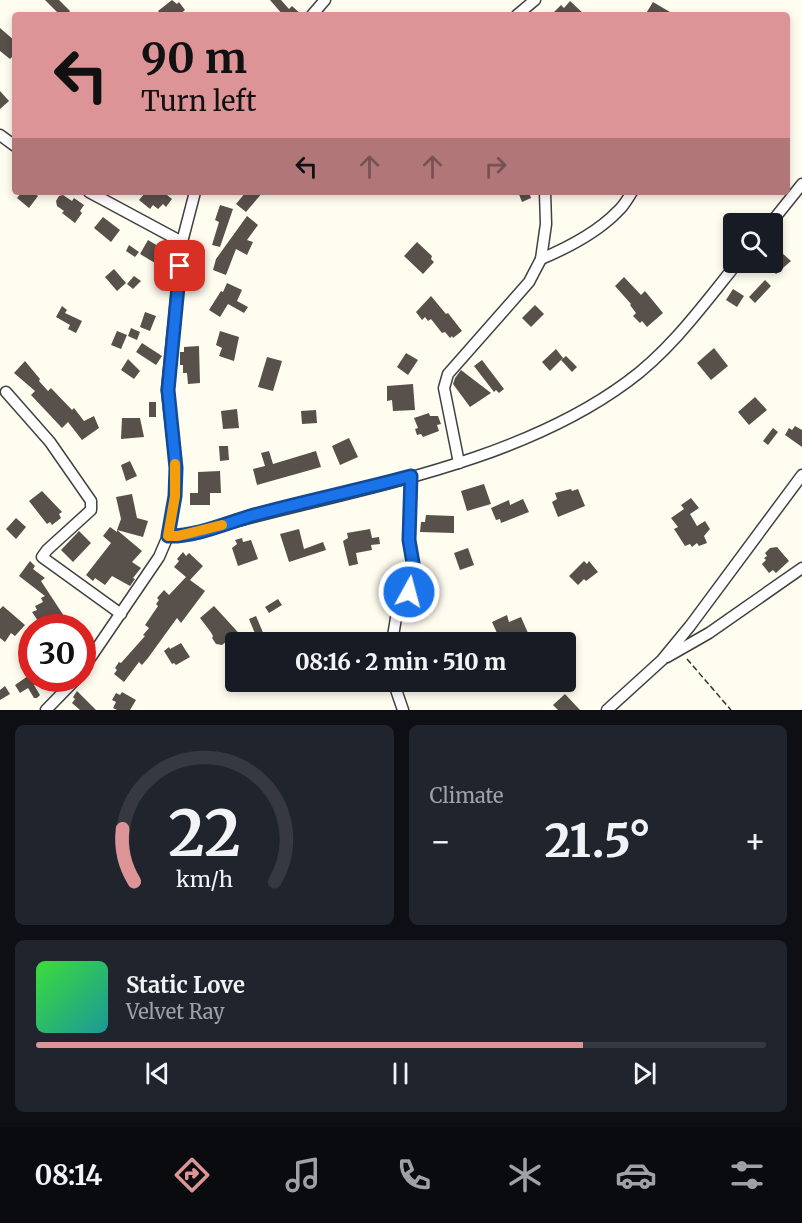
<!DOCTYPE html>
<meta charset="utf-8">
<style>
:root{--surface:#171b24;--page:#20242c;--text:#f1f3f6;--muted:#9ea1a6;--line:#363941;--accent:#dd9496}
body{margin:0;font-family:Merriweather,serif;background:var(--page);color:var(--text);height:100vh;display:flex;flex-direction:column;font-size:22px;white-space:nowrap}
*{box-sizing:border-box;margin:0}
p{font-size:20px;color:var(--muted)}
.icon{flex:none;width:33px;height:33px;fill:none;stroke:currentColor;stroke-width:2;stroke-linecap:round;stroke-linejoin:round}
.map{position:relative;height:710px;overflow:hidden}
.side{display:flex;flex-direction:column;gap:15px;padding:15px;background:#0d0f14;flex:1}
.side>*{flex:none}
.hud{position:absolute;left:12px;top:12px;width:778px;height:183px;border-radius:6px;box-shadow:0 3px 9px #0003;background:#dd9496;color:#111;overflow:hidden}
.tools{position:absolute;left:723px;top:213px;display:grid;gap:12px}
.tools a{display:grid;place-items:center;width:60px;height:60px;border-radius:6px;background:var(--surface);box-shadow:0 3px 9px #0003;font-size:30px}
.speed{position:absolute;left:18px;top:614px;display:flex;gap:12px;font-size:30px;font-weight:700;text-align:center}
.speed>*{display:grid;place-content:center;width:78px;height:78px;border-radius:50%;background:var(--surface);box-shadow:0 3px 9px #0003;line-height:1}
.speed .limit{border:9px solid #d22;background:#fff;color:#111}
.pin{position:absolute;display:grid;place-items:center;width:51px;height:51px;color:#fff;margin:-26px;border-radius:12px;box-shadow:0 3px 9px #0006}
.me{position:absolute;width:66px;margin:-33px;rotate:7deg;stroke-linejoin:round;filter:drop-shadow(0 0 4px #0008)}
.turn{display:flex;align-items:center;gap:21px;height:126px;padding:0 30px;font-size:27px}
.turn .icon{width:78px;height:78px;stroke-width:2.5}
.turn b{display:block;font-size:42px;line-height:51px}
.lanes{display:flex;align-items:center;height:57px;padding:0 30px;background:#0003;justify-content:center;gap:30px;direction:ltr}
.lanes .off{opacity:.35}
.big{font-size:45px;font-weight:800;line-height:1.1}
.side .widget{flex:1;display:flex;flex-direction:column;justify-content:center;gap:9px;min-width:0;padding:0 21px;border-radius:9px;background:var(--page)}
.side .dial{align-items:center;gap:0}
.dial svg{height:156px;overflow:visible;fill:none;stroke:var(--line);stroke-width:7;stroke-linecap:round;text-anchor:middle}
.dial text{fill:var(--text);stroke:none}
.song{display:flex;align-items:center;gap:18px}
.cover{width:72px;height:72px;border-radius:9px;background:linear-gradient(135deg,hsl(120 70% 55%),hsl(180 70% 35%))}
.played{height:6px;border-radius:3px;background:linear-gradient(90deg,var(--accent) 75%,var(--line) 75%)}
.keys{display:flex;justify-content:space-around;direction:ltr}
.heat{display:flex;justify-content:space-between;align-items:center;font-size:33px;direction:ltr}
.side .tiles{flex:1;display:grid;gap:15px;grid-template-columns:1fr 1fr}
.widget:last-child{grid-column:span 2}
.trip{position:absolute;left:225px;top:632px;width:351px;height:60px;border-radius:6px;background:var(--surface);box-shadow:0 3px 9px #0003;font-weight:800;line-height:60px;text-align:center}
.tab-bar{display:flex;height:96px;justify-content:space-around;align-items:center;background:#090b0e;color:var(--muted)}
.tab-bar .icon{width:42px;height:42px}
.tab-bar .current{color:var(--accent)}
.tab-bar b{font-size:27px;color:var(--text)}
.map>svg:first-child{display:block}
.building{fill:#58504a}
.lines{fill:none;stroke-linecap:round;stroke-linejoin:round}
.minor-casing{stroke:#414141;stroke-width:13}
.path{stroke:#303030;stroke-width:1.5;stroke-dasharray:6 3;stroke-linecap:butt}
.minor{stroke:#fff;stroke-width:10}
.route-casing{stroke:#114b97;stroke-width:15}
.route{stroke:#1a73e8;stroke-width:10}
.slow{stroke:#f59e0b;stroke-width:10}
</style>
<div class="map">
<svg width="802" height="710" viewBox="0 0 802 710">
<rect width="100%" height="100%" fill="#fffdf0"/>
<g class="building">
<polygon points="45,0 59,0 70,11 67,15 60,15"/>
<polygon points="172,0 177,4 179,2 185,10 179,15 161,15 158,11"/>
<polygon points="270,0 281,0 289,9 292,6 302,15 283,15"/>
<polygon points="570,1 585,15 551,15 561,5 564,8"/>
<polygon points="653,2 675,15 645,15"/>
<polygon points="0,28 15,41 15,54 10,59 0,51"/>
<polygon points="0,91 9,101 0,109"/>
<polygon points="22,192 32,192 38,196 29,208 17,198"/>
<polygon points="146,192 170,192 167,195 172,199 166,207 163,204 158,209 153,205 150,209 139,200"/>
<polygon points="246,192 263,192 246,212 236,204"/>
<polygon points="518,192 529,192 531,198 522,202"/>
<polygon points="63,195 72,201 74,198 84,205 80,211 82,213 75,223 62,213 64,211 57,206 56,201 59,196"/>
<polygon points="220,205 233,209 220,247 212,245 219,222 215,220"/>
<polygon points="247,216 258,225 247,240 253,242 247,255 236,249 226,275 213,270 216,259"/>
<polygon points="103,217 120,230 111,242 94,228"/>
<polygon points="148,240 168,252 160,266 140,254"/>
<polygon points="417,242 432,256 431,259 434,262 423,274 404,256"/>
<polygon points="772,244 791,261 776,274 764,262 772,262"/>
<polygon points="129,245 139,252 135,257 126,251"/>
<polygon points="114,269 126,283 117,291 105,277"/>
<polygon points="134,276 141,281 133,289 127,284"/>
<polygon points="624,277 641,295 645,291 663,313 647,327 642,321 640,323 633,316 636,313 630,305 631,304 615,286"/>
<polygon points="765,280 771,286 755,303 749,297"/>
<polygon points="227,283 242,290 237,301 248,307 244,313 228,304 220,317 209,310 221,291 223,292"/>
<polygon points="733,289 744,296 737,307 726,300"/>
<polygon points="431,296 446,314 448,313 462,331 453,338 452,336 450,338 445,332 442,333 431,319 428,321 425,317 422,320 416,312"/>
<polygon points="535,305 544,314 531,327 522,318"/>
<polygon points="62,306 67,310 65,313 82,321 76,333 68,329 70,325 56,317"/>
<polygon points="145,312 156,316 150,331 140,327"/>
<polygon points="131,328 140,332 137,340 128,336"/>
<polygon points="117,331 127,335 121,349 111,345"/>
<polygon points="220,331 239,337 234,361 219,356 222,348 216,345"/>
<polygon points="142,343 162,356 156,365 136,352"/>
<polygon points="199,346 200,383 188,384 187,373 183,373 183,365 180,365 180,352 184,352 184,347"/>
<polygon points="714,348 728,366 711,380 697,363"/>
<polygon points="556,349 563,358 550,371 542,362"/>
<polygon points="406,353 418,360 408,375 397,367"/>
<polygon points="566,356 577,367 572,372 561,360"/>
<polygon points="267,357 282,361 273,391 258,387"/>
<polygon points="128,359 140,371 134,379 121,370"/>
<polygon points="482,360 504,389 499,393 496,390 494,392 474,366"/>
<polygon points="25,361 40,379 39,381 48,391 51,388 72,410 74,408 84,421 94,416 99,428 82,440 68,422 62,428 31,395 35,391 14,373"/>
<polygon points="461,370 491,393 470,407 453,384 455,378"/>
<polygon points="413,384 415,410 393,411 392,400 387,401 387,386"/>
<polygon points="755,397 767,410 749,425 738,412"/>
<rect x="149" y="402" width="7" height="15"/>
<polygon points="237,409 239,428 223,429 221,411"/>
<polygon points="316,410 317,423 302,424 301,411"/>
<polygon points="429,413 430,416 438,416 441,424 437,425 439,431 423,437 421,434 417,435 415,429 418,428 414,418"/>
<polygon points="122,418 140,418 144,437 121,439"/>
<polygon points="795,426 802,430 802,447 785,435 789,428 792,430"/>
<polygon points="773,428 778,432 768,445 763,441"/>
<polygon points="349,438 358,457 340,465 332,446"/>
<polygon points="219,446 228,446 229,460 220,461"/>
<polygon points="269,451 273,464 316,451 321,467 257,485 253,469 265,466 261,453"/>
<polygon points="130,461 137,476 126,481 121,465"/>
<polygon points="220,471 221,493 210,493 210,505 190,505 190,493 198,493 198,472"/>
<polygon points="484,484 491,504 467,511 461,491"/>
<polygon points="571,489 572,491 578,489 585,506 558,517 552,502 557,499 555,493"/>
<polygon points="42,491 62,512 59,514 61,518 52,525 50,522 47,524 29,501"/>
<polygon points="132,494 137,518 148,521 143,537 117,530 121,519 116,497"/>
<polygon points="691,498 699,508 690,514 697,526 705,521 710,529 704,536 707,543 699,546 697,543 692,547 690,544 685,546 674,529 678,527 671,518 684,509 681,505"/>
<polygon points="523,499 529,512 501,523 500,519 496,520 491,508 509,500 510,505"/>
<polygon points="426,515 454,516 454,533 420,532 421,522 425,522"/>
<polygon points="16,518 26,527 16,539 6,529"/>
<polygon points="110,527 117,532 117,530 142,551 132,562 141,568 133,578 135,579 130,586 112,576 105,585 95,578 93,581 86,575 111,543 103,536"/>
<polygon points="299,529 304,549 323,542 326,550 289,562 280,534"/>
<polygon points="370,529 372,538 379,537 380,544 371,545 372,550 356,553 358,564 349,566 343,541 348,538 347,533"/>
<polygon points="79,531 91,543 73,562 61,550"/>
<polygon points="242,538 243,542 251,540 258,559 238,566 232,548 237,544 235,540"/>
<polygon points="777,547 789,561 776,573 773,570 769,573 762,564 766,560 764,558 767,556 765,553 770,548"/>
<polygon points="468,548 474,565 460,570 454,553"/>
<polygon points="183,552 186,556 189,553 203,566 190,580 205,591 181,623 177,618 148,658 142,665 139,662 124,682 114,674 117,670 115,668 119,662 121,663 145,636 143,635 149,628 145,625 158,606 156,604 159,600 157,598 164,590 169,595 186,577 174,567 179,561 177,559"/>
<polygon points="30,561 35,566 33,569 45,578 41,581 64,616 47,627 42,627 32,612 37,610 35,606 43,602 41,598 45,596 19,576"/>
<polygon points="584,561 587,564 589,561 598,572 586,581 584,579 578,585 569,576"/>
<polygon points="278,599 282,605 269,613 265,607"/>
<polygon points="3,606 25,625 15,636 11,633 5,642 0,638 0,609"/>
<polygon points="214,606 246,641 256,636 249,619 256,616 264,635 269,642 236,642 236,656 227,641 222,645 216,644 212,638 213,636 210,631 200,618"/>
<polygon points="507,615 509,622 521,617 528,633 507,642 501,642 492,622"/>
<polygon points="181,643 190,657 176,665 174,663 172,664 164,651 169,647 170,649"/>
<polygon points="236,671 236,681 256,682 231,691 225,675"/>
<polygon points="28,676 30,678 43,678 34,685 40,695 37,698 34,698 28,688 20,693 15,685"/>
<polygon points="5,686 10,694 0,700 0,690"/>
<polygon points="77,691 96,710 80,710 72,703 75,699 73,697"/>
<polygon points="122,692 136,700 130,710 117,710 113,708 116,702 112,700 116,693 120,695"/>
<polygon points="565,694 580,710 558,710 553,705"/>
</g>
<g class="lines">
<defs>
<g id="minor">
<polyline points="312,15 325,0"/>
<polyline points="517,15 535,0"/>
<polyline points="0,135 15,146"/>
<polyline points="89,192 182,242"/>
<polyline points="770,224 802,184"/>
<path d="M541,259c26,-11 57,-27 77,-48 6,-5 10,-13 14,-19"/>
<polyline points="6,392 50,442 91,501 91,510 47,550 42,557 121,614"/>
<polyline points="459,463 444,388 448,374 529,282 541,259 546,224 545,192"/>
<path d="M168,536h10l23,-5c139,-40 308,-62 426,-149 44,-32 77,-78 111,-120"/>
<polyline points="392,642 398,606 409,592 414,569 409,540 411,476"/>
<polyline points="667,657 709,633 802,568"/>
<polyline points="82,670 159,557 168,536 175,496 176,468 167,390 182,242 195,192"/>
<polyline points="393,681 403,710"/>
<polyline points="46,710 77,678"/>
<polyline points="607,710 662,660 690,626 802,475"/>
</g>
</defs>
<use href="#minor" class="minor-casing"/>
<polyline class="path" points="687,659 731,710"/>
<use href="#minor" class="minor"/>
</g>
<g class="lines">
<defs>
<path id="route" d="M180,266l-12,124 8,78 -1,28 -7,40c28,1 58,-13 86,-21 52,-14 105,-25 157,-39l-2,64 5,29 -5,23"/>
</defs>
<use href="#route" class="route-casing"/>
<use href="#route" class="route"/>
<polyline class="slow" points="175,464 175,496 168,536 178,536 222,525"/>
</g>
</svg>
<div class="tools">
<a><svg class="icon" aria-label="search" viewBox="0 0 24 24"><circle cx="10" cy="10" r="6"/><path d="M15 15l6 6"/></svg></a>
</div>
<div class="speed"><div class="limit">30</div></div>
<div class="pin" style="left:180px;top:266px;background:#d93025"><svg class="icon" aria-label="arrive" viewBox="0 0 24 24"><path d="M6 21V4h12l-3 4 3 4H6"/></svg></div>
<svg class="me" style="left:409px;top:592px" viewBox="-20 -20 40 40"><circle r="17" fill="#1a73e8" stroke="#fff" stroke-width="3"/><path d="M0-11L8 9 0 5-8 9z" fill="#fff"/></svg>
<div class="trip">08:16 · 2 min · 510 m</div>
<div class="hud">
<div class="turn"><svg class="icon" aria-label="left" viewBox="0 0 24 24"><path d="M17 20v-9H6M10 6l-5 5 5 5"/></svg><div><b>90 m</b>Turn left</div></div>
<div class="lanes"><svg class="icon" aria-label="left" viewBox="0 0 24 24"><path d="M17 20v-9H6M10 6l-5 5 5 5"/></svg><svg class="icon off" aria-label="ahead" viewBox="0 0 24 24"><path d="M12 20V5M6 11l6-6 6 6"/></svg><svg class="icon off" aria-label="ahead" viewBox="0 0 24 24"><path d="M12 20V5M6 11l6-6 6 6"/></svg><svg class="icon off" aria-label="right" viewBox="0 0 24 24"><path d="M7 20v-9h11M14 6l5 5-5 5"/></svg></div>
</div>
</div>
<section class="side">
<div class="tiles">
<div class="widget dial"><svg viewBox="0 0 100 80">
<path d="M14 69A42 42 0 1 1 86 69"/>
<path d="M14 69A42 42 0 0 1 8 42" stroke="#dd9496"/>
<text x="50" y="56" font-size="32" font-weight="700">22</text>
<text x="50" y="72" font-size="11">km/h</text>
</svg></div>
<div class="widget"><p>Climate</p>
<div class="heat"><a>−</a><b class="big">21.5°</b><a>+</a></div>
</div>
<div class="widget">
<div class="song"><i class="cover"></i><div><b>Static Love</b><p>Velvet Ray</p></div></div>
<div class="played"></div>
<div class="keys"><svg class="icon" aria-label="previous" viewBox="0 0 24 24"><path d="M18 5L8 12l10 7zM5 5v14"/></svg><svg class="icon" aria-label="pause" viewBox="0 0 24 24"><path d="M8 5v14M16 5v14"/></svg><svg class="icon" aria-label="next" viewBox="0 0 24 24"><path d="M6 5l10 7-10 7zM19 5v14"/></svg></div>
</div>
</div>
</section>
<nav class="tab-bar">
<b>08:14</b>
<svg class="icon current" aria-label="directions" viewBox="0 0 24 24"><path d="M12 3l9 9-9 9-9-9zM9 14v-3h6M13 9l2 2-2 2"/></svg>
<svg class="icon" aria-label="music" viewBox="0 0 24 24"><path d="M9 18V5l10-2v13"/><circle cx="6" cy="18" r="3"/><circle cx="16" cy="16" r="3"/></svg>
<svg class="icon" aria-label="phone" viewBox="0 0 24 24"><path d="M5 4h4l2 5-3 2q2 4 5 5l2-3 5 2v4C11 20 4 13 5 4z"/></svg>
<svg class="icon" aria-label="climate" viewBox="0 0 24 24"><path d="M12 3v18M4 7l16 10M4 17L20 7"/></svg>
<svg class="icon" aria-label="car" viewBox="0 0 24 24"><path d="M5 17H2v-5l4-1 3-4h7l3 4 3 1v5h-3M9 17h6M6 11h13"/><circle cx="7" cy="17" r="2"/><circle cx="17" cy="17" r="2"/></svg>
<svg class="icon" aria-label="filters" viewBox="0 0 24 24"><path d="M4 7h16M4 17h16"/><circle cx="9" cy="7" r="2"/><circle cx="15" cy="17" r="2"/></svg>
</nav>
